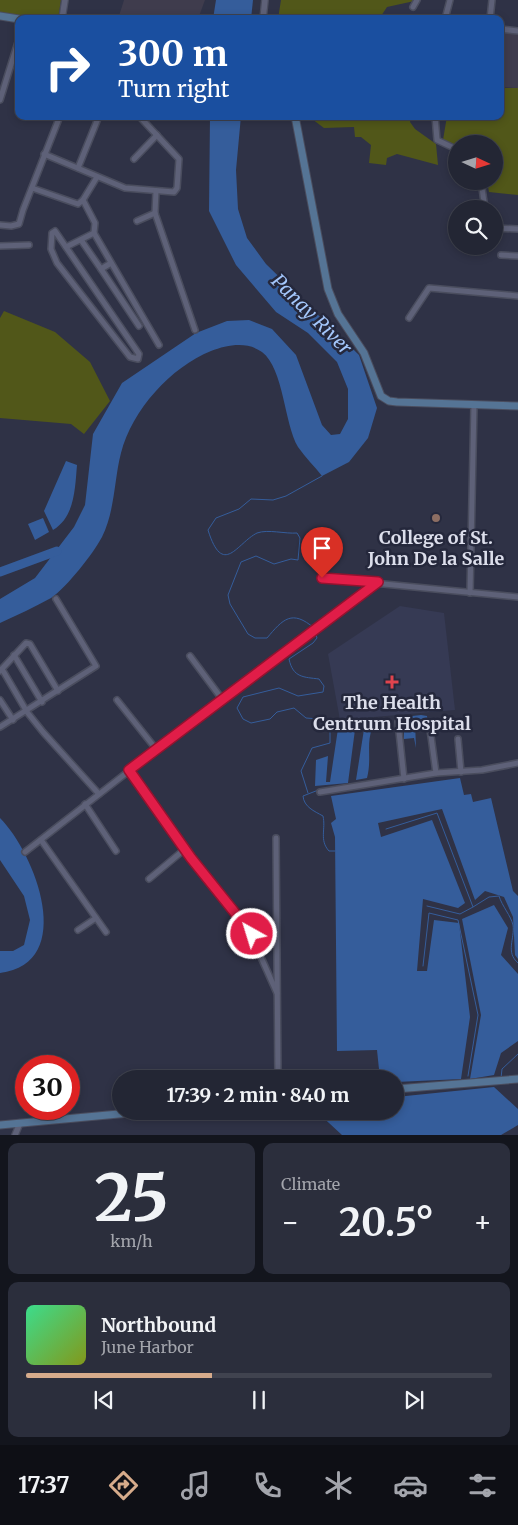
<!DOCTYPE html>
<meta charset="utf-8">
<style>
:root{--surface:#232634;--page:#2b2e3c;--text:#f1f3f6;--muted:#a3a5ac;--line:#40434f;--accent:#d6ab8b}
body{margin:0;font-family:Merriweather,serif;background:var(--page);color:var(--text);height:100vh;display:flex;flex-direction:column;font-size:19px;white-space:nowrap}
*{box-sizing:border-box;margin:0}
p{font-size:16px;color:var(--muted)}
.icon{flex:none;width:28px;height:28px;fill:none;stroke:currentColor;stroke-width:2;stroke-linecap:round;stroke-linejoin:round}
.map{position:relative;height:1135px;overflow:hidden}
.drawer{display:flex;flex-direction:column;gap:8px;padding:8px;background:#13151d;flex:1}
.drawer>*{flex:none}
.guide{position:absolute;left:15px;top:15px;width:489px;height:105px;border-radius:10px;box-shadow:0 2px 8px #0003,0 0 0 1px var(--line);background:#1a4fa0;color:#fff;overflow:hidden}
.needle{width:32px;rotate:94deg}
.buttons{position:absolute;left:448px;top:135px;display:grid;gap:10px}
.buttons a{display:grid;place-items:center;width:55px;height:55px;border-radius:50%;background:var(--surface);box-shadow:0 2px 8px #0003,0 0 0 1px var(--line);font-size:25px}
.speed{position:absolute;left:15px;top:1055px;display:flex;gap:10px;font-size:25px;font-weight:700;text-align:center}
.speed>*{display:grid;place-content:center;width:65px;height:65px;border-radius:50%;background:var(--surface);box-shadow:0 2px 8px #0003,0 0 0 1px var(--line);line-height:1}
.speed .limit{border:8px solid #d22;background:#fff;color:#111}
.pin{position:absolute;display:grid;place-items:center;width:42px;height:42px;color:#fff;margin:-51px -21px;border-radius:50% 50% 50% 0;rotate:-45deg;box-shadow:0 0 5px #0007}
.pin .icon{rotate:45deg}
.me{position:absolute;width:55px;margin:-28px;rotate:321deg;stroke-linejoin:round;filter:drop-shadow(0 0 4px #0008)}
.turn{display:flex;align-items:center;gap:18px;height:105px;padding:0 20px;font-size:22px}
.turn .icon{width:65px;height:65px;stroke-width:2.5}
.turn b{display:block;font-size:35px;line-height:42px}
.big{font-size:38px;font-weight:700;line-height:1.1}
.drawer .tile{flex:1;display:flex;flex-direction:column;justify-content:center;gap:8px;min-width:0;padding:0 18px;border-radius:10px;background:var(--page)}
.drawer .dial{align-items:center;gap:0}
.dial b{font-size:65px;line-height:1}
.song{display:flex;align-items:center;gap:15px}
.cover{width:60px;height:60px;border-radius:8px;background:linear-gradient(135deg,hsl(150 70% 55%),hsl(70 70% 35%))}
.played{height:5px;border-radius:2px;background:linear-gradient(90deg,var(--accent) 40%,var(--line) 40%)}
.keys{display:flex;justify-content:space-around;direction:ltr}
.heat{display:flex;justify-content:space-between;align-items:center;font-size:28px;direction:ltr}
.drawer .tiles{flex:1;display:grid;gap:8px;grid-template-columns:1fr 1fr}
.tile:last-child{grid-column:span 2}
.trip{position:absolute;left:112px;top:1070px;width:292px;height:50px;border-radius:25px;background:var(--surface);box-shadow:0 2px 8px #0003,0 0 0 1px var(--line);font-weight:700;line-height:50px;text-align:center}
.tab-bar{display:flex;height:80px;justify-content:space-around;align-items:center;background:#0e0f15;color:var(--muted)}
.tab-bar .icon{width:35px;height:35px}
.tab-bar .active{color:var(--accent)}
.tab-bar b{font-size:22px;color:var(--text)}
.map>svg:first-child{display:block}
.built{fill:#363a54}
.industrial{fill:#3f3c4d}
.green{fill:#515719}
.water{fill:#355d9b}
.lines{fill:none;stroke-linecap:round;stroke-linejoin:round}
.stream{stroke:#355d9b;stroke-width:1}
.river{stroke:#355d9b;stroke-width:9}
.minor-casing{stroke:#4a4d5e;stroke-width:8}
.tertiary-casing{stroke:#4a4d5e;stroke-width:8}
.secondary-casing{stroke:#4a4d5e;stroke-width:9}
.minor{stroke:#5e6178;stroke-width:5}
.tertiary{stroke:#5e6178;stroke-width:5.5}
.secondary{stroke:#557495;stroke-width:7}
.route-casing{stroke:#92132f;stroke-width:12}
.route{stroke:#e11d48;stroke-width:9}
.education-dot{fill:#8d6e63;stroke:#25283c;stroke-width:2}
.health-dot{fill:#e0444e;stroke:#25283c;stroke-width:2}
.labels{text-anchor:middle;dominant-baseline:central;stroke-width:5;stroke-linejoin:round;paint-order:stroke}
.poi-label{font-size:18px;font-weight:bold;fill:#dcdeeb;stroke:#25283c}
.water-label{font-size:19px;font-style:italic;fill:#a4c7fc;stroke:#25283c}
</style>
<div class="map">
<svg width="518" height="1135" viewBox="0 0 518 1135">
<rect width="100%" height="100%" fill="#2f3246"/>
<polygon class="built" points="400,606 444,613 455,710 340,720 328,654"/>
<g class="industrial">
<polygon points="124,0 205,0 198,19 118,19"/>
<polygon points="500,32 518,34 518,88 500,87"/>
</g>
<g class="green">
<polygon points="0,0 61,0 58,19 41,19 0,13"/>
<polygon points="281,0 419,0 387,7 379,19 278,19"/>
<polygon points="505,88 518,88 518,195 489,192 487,181 494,181 494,144 456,145 443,140 447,116 500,116 500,103 502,103"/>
<polygon points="308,116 412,116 410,122 415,129 436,144 438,165 397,154 387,158 386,165 369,163 371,145 361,137 355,137 354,127 324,128"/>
<polygon points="4,311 55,332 90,362 110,401 84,434 71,424 0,418 0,318"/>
</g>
<g class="water">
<polygon points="216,0 253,0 251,19 213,19"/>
<path d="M210,116h31l-5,54 2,39 9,29 19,26 93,91 18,53 -9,30 -19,24 -27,14c-7,-9 -17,-19 -24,-29 -14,-24 -14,-78 -36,-95 -15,-11 -35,-7 -51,-1 -40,16 -79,59 -90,102 -7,27 -6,58 -19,84 -9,17 -35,50 -51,61 -16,9 -34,17 -51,25v-24l35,-21 39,-51 11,-22 8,-71 29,-51 74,-50 31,-12 22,-1 23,9 24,26 26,70 9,10 9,-1 8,-15v-30l-11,-27 -29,-29 -32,-21 -40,-47 -27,-54z"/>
<path d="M66,461l11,4c-2,23 -2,52 -24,65l-9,-19z"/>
<polygon points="43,518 49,532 35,540 28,524"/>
<polygon points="421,715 427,716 428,724 420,720 415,722 416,748 414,738 404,739 404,717"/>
<path d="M388,721l-16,8c-6,15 0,30 -5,49l-11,2 9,-57z"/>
<polygon points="339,722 356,722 348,783 315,786 316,760 328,756 326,782 330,782"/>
<polygon points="460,778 464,795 471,794 473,802 491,798 513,891 518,896 518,959 515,955 513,917 504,897 485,891 475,900 442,809 378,823 381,837 432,820 465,903 458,908 423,899 417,971 427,971 434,920 459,923 470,1017 461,1079 396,1082 396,1079 380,1079 377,1050 337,1051 335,837 331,823 336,819 331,796"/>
<path d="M0,818c35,35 78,145 0,155v-22h13l11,-6 6,-25 -6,-24 -24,-36z"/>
<polygon points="494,905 508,928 501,955 518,974 518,1041 501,1053 494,1075 470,1079 481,1015 462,919"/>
<polygon points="494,1087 518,1109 518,1125 501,1135 342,1135 316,1111 396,1111 396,1097"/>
</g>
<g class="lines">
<g class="stream">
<path d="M314,628c-22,-19 -31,-9 -47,10h-12l-7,-4 -18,-30 -2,-9 13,-33 15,-6 18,8 17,-5 7,1 2,-22 -3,-5c-12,1 -29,-4 -40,0 -20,10 -34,45 -49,-3l8,-12 23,-9 12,-10 22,1 13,-4 36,-20"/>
<path d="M321,789l-18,7c1,11 11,15 20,20 3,13 -4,24 6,35h6"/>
<path d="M308,793l-7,-22 11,-23 18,-5v-18l-11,-6 -13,-1 -12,-10 -17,4 -7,7 -19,4 -8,-4 -6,-11 6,-11 36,-9 19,8 25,-4 1,-6 -5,-7c-15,-2 -26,-1 -30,-20l24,-16 4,-5 -2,-6"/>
<path d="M386,829l51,-16 36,94 16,-10 10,-1c3,10 12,20 14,29 2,14 -8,27 5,38"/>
<polyline points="427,906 460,914 473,907"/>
<polyline points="423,966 429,913 458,920 478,1015 468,1076"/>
<polyline points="501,1078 502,1069 518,1054"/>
</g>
<polyline class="river" points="0,572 57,551"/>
<defs>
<g id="minor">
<polyline points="413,7 417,0"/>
<polyline points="445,19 450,0"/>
<polyline points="490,19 492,0"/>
<polyline points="500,29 518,31"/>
<polyline points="0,100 19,39"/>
<polyline points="435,116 437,140 456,149"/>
<polyline points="44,154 125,188 174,192 177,188 179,159 139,116"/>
<polyline points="134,159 157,135"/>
<polyline points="78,168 99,116"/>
<polyline points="481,181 485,209"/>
<polyline points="32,188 78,204 83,200 97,177"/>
<polyline points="156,191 155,213 195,330"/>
<polyline points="137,221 155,213"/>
<polyline points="0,225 11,226 19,224 23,210 60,116"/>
<polyline points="494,228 518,229"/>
<polygon points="55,231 139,354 138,359 130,357 57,263 51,249 52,233"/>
<polyline points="94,233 159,345"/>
<polyline points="81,240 101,269"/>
<polyline points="0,246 29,245"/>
<polyline points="66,247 94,233 95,223 83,200"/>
<polyline points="501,255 518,256"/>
<polyline points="111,263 101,269 139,326"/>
<polyline points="409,318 429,288 518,296"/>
<polyline points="322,578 518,597"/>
<polyline points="470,593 474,405"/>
<polyline points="14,655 42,702"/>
<polyline points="190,656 222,699"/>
<polyline points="2,669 27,712 43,732 99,794"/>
<polyline points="0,671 26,643 30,644 58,691"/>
<polyline points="0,700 13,720"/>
<polyline points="117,700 156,749"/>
<polyline points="398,722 404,779"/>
<polyline points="0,727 96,666 56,599"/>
<polyline points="430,729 436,773"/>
<polyline points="458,739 461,772"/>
<polyline points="129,770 191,858 247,926 277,993"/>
<polyline points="320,792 436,773 482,770 518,763"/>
<polyline points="85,804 116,851"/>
<polyline points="276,838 278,1079"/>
<polyline points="41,840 106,932"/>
<polyline points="25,852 202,714 378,582"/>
<polyline points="149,879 185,849"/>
<polyline points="78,930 96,918"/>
</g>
<g id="tertiary">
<polyline points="62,19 65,0"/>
<polyline points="263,19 265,0"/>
<polyline points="15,1135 20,1123"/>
</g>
<g id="secondary">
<polyline points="0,16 19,19"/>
<polyline points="295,116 328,289 338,314 364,353 381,396 389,401 397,402 518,406"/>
<polyline points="396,1089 518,1079"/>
<polyline points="0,1125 151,1111"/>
</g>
</defs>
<use href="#minor" class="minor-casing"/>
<use href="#tertiary" class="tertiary-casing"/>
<use href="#secondary" class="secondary-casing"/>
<use href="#minor" class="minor"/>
<use href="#tertiary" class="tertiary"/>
<use href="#secondary" class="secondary"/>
</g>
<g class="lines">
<defs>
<polyline id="route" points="252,934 191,858 129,770 378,582 322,578"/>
</defs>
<use href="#route" class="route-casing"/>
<use href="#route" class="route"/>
</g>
<circle class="education-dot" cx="436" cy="518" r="5"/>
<path class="health-dot" d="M389.5 674.5h5v5h5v5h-5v5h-5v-5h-5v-5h5z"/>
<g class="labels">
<g class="poi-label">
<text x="436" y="537">College of St.<tspan x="436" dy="21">John De la Salle</tspan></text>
<text x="392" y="702">The Health<tspan x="392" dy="21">Centrum Hospital</tspan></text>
</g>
<g class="water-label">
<text transform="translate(312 314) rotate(45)">Panay River</text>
</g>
</g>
</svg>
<div class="buttons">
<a><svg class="needle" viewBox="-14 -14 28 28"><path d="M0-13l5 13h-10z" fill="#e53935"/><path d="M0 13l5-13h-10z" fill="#a3a5ac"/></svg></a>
<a><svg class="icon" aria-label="search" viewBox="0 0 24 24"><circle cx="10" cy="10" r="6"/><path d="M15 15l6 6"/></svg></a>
</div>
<div class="speed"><div class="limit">30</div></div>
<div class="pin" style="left:322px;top:578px;background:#d93025"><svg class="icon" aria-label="arrive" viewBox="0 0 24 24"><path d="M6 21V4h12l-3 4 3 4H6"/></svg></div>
<svg class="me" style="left:252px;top:934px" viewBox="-20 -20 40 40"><circle r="17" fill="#e11d48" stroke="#fff" stroke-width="3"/><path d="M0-11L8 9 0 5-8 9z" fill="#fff"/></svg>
<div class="trip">17:39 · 2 min · 840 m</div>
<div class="guide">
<div class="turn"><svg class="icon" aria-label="right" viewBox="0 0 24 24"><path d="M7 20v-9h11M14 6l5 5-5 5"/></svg><div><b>300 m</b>Turn right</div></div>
</div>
</div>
<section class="drawer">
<div class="tiles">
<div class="tile dial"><b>25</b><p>km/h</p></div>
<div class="tile"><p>Climate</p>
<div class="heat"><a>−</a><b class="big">20.5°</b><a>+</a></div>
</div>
<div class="tile">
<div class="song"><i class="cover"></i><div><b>Northbound</b><p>June Harbor</p></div></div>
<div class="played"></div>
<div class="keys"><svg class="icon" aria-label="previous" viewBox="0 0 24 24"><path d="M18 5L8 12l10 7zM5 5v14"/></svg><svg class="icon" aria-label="pause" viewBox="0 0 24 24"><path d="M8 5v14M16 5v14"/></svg><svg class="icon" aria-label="next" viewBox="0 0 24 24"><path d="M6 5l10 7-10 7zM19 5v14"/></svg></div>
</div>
</div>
</section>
<nav class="tab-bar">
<b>17:37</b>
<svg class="icon active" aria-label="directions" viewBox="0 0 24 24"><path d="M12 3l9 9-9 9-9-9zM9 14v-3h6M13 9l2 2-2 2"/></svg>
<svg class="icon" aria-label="music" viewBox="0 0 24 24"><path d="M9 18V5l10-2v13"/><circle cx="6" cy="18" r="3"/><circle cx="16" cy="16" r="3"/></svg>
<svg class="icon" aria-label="phone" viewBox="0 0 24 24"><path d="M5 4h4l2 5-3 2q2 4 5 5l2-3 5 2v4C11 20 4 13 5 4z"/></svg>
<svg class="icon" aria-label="climate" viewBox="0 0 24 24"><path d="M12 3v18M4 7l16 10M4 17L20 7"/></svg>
<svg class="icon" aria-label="car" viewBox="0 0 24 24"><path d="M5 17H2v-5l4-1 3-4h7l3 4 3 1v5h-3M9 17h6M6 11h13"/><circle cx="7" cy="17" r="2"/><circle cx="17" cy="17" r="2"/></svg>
<svg class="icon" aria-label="filters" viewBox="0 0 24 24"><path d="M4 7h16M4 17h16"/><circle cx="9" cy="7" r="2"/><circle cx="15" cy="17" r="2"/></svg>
</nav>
